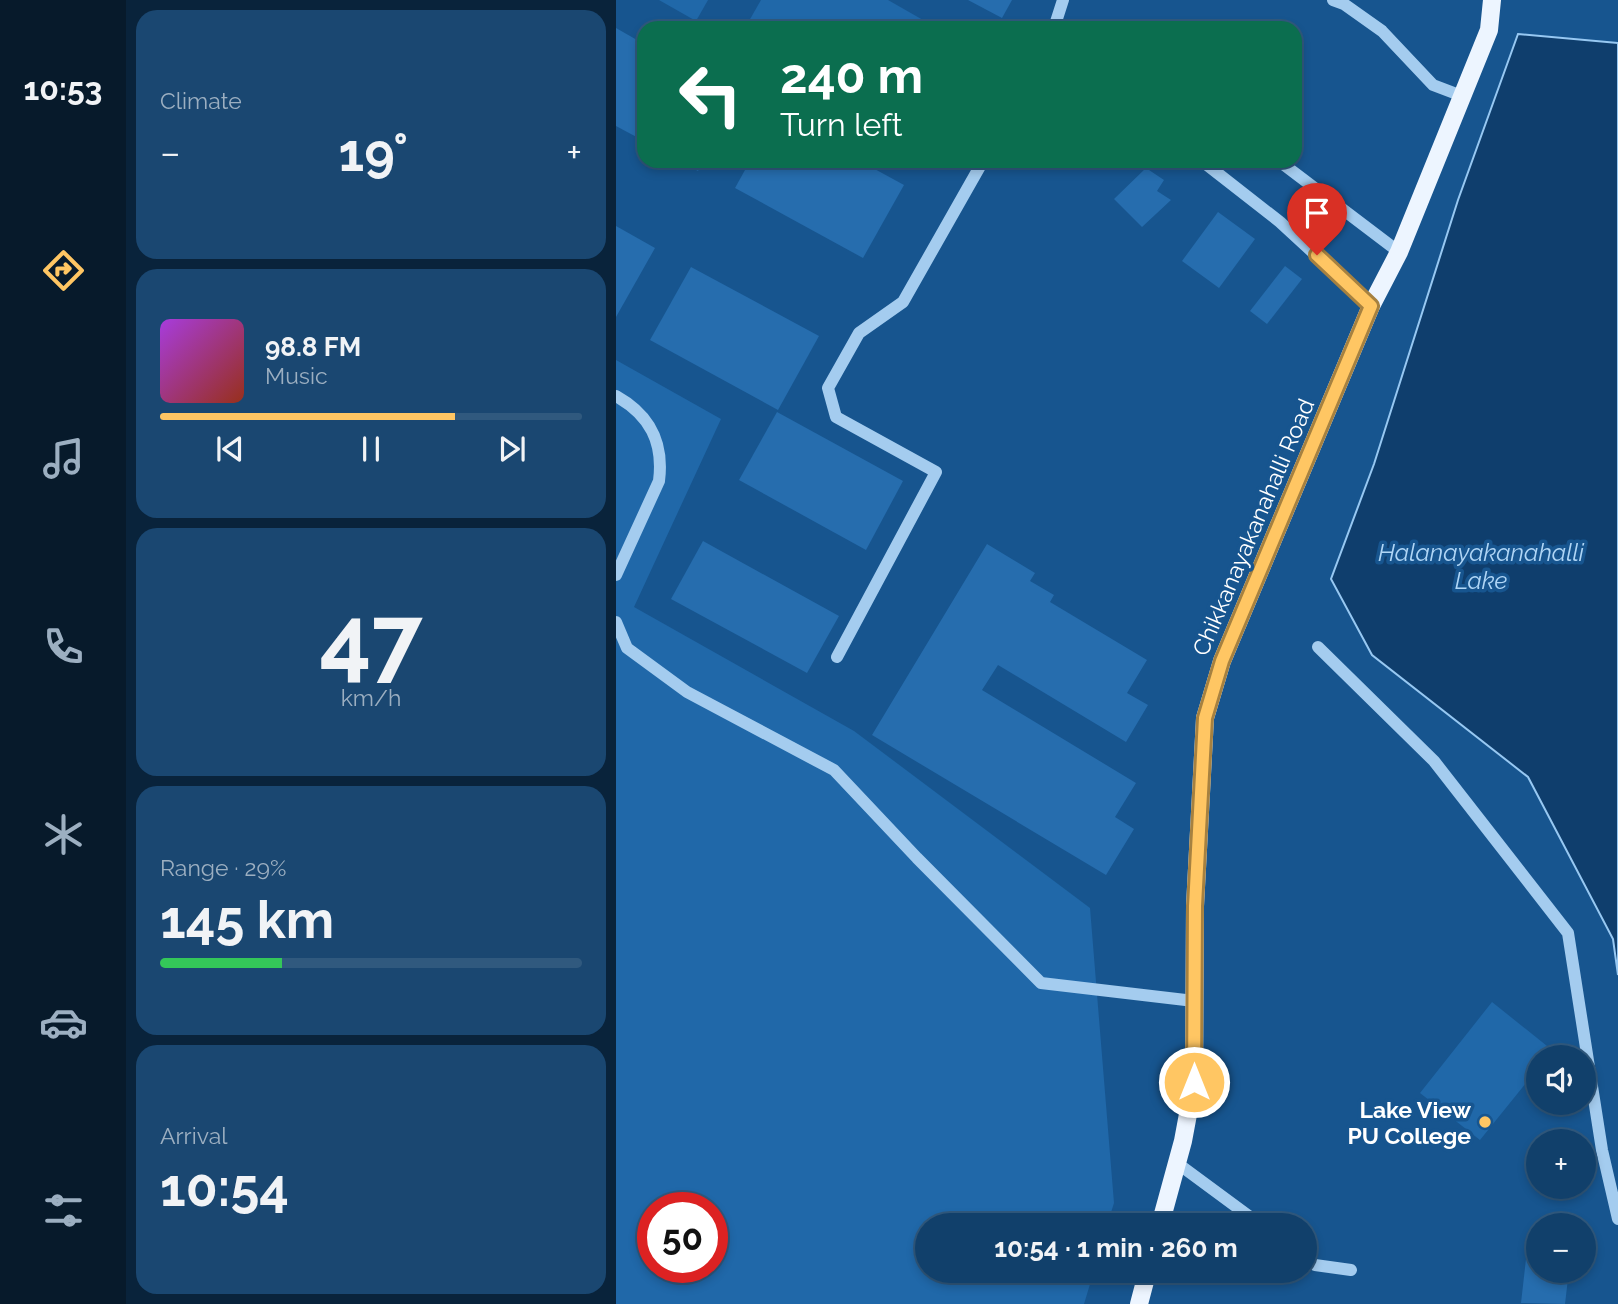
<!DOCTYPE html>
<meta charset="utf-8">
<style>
:root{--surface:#11406b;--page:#1a4771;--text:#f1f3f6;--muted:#9cafc1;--line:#30597e;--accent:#ffc663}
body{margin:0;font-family:Raleway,sans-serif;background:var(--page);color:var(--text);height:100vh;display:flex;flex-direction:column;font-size:26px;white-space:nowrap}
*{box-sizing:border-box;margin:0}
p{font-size:23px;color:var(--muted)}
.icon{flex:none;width:38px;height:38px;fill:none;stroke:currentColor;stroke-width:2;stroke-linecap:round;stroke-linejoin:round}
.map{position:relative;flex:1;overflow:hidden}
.details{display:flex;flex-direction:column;gap:10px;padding:10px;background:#09233b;width:490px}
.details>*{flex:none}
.top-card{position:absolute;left:21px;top:21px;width:665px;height:147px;border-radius:21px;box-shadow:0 4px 10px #0003,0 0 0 2px var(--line);background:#0b6e4f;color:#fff;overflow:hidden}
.tools{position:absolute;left:910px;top:1045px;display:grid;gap:14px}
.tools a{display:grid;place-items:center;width:70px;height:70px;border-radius:50%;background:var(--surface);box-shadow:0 4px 10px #0003,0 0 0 2px var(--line);font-size:35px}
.speed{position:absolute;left:21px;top:1192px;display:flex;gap:14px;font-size:35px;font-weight:700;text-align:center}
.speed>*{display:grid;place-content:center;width:91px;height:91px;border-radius:50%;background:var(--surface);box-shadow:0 4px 10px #0003,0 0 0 2px var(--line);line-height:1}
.speed .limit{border:10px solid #d22;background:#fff;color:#111}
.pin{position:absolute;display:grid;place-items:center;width:60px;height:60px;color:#fff;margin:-72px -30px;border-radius:50% 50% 50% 0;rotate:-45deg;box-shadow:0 0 7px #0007}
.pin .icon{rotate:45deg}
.me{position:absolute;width:77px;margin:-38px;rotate:0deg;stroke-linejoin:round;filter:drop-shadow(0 0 5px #0008)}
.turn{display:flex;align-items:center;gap:24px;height:147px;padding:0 28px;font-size:32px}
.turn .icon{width:91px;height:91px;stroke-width:2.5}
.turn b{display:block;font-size:49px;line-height:60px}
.big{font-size:52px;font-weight:700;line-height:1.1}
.details .card{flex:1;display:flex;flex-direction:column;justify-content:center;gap:10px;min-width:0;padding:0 24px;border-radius:21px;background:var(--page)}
.details .dial{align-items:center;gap:0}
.dial b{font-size:91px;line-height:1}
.song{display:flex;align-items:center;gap:21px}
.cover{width:84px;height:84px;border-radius:10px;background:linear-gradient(135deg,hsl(280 70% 55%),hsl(10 70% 35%))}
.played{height:7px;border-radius:4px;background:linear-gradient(90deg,var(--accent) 70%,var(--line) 70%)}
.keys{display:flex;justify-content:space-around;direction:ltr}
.heat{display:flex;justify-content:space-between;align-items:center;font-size:38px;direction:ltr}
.charge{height:10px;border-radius:5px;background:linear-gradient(90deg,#34c759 29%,var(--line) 0)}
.trip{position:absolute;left:299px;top:1213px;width:402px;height:70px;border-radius:35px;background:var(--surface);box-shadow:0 4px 10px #0003,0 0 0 2px var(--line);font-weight:700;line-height:70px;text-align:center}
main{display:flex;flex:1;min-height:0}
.tabs{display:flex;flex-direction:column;width:126px;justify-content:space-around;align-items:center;background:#071a2b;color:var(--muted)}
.tabs .icon{width:49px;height:49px}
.tabs .on{color:var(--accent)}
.tabs b{font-size:32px;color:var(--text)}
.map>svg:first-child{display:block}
.green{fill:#2068a9;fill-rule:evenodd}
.water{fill:#0f3e6d;stroke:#97c8f2;stroke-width:2}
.building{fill:#266dae}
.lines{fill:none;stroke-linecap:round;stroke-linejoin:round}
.minor{stroke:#a4ccef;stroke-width:12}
.major{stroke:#edf5ff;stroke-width:18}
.route-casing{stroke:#a68140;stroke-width:18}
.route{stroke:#ffc663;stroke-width:12}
.poi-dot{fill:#ffc663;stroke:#17558f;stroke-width:2.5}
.labels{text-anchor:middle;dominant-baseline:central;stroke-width:7;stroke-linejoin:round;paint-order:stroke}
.street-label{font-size:23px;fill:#fff;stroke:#17558f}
.poi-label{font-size:23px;font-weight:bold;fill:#fff;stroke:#17558f;text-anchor:end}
.water-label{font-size:24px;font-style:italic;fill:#b0d6f6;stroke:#17558f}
</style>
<main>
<nav class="tabs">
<b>10:53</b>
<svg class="icon on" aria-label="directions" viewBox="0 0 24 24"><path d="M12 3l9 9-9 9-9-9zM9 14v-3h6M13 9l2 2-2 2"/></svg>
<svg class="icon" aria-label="music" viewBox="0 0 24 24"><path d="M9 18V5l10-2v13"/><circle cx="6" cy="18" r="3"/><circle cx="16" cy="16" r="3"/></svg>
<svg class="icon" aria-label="phone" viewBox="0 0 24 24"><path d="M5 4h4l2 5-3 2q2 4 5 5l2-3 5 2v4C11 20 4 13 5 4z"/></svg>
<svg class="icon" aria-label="climate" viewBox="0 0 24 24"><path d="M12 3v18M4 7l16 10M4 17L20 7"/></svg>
<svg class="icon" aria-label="car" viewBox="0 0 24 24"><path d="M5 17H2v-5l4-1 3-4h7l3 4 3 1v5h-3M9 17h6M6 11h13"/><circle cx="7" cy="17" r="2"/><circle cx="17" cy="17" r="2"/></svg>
<svg class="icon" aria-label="filters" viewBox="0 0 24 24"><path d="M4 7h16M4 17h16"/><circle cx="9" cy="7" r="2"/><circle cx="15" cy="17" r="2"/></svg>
</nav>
<section class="details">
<div class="card"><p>Climate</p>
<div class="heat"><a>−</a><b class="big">19°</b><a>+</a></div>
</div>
<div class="card">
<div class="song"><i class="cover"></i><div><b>98.8 FM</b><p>Music</p></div></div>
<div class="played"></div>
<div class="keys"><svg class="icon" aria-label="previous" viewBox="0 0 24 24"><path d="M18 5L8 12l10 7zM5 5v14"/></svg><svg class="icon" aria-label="pause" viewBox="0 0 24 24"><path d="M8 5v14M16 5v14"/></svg><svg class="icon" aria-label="next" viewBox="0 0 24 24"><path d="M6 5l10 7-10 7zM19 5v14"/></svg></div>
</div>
<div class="card dial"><b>47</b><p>km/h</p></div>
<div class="card"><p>Range · 29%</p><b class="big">145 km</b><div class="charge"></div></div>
<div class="card"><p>Arrival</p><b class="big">10:54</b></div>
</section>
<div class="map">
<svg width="1002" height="1304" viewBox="0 0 1002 1304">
<rect width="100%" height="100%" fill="#17558f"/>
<g class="green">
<polygon points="43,0 92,0 80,21"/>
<polygon points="145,0 272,0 321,28 129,28"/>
<path d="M0,360l105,59 -87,188 220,124 236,177 24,295 -7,22h-179v45l166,1 -10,33h-468zM37,1208h59v59h-59z"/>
<polygon points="876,1002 936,1050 931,1057 922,1057 922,1068 864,1140 804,1093"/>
</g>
<polygon class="water" points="902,34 1002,43 1002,975 997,939 912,777 756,655 715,579 758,464 842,200"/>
<g class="building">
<polygon points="352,0 396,0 386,18"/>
<polygon points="0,28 28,44 28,141 0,126"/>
<polygon points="64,161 87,161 82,171"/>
<polygon points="134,161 244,161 288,185 247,258 119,188"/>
<polygon points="530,168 548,180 541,191 555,200 526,227 498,199"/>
<polygon points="602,212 639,239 603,288 566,261"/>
<polygon points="0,226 39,248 0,317"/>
<polygon points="669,266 686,279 651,324 634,311"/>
<polygon points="75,267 203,336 162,410 34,340"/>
<polygon points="161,412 287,481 250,550 123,480"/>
<polygon points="87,541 223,616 191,673 55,599"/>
<polygon points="371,544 419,573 414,581 438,595 434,602 531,660 511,693 532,705 510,742 382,665 366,690 520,783 499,817 518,829 490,875 256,735"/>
<polygon points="910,1259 922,1261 922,1270 953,1270 949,1304 905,1303"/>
</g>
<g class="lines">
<g class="minor">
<polyline points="717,0 728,4 766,31 817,85 846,96"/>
<polyline points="438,28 447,0"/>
<polyline points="586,161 664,222 755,306"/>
<polyline points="663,161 783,252"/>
<path d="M0,396c34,19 48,46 43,85l-43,94"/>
<polyline points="0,622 11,648 71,692 218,770 301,858 425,983 578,1001"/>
<polyline points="702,647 818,761 952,933 986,1150 1002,1219"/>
<polyline points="221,657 320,472 220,417 212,388 243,333 287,302 367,161"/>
<polyline points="561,1163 645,1225"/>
<polyline points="690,1258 699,1265 735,1270"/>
</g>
<g class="major">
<polyline points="544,1225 567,1141 578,1082 579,906 589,718 606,661 755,306 783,252 873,30 876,0"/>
<polyline points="523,1304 532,1270"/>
</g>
</g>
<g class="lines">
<defs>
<polyline id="route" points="578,1082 579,906 589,718 606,661 755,306 701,255"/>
</defs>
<use href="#route" class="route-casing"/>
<use href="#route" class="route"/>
</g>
<circle class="poi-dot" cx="869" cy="1122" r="7"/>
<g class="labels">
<g class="street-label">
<text transform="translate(637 527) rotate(-67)">Chikkanayakanahalli Road</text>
</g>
<g class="poi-label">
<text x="855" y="1109">Lake View<tspan x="855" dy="26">PU College</tspan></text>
</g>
<g class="water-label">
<text x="865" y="552">Halanayakanahalli<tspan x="865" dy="28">Lake</tspan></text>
</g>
</g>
</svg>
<div class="tools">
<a><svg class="icon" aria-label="sound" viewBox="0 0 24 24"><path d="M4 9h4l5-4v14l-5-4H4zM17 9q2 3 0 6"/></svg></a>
<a>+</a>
<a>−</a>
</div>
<div class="speed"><div class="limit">50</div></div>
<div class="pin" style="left:701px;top:255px;background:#d93025"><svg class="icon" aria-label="arrive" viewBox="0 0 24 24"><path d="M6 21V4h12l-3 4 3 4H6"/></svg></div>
<svg class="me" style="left:578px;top:1082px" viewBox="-20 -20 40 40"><circle r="17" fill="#ffc663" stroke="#fff" stroke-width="3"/><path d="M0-11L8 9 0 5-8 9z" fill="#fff"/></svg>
<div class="trip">10:54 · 1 min · 260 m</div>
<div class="top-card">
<div class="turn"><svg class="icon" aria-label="left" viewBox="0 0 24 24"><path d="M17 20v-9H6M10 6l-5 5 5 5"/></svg><div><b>240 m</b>Turn left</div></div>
</div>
</div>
</main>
